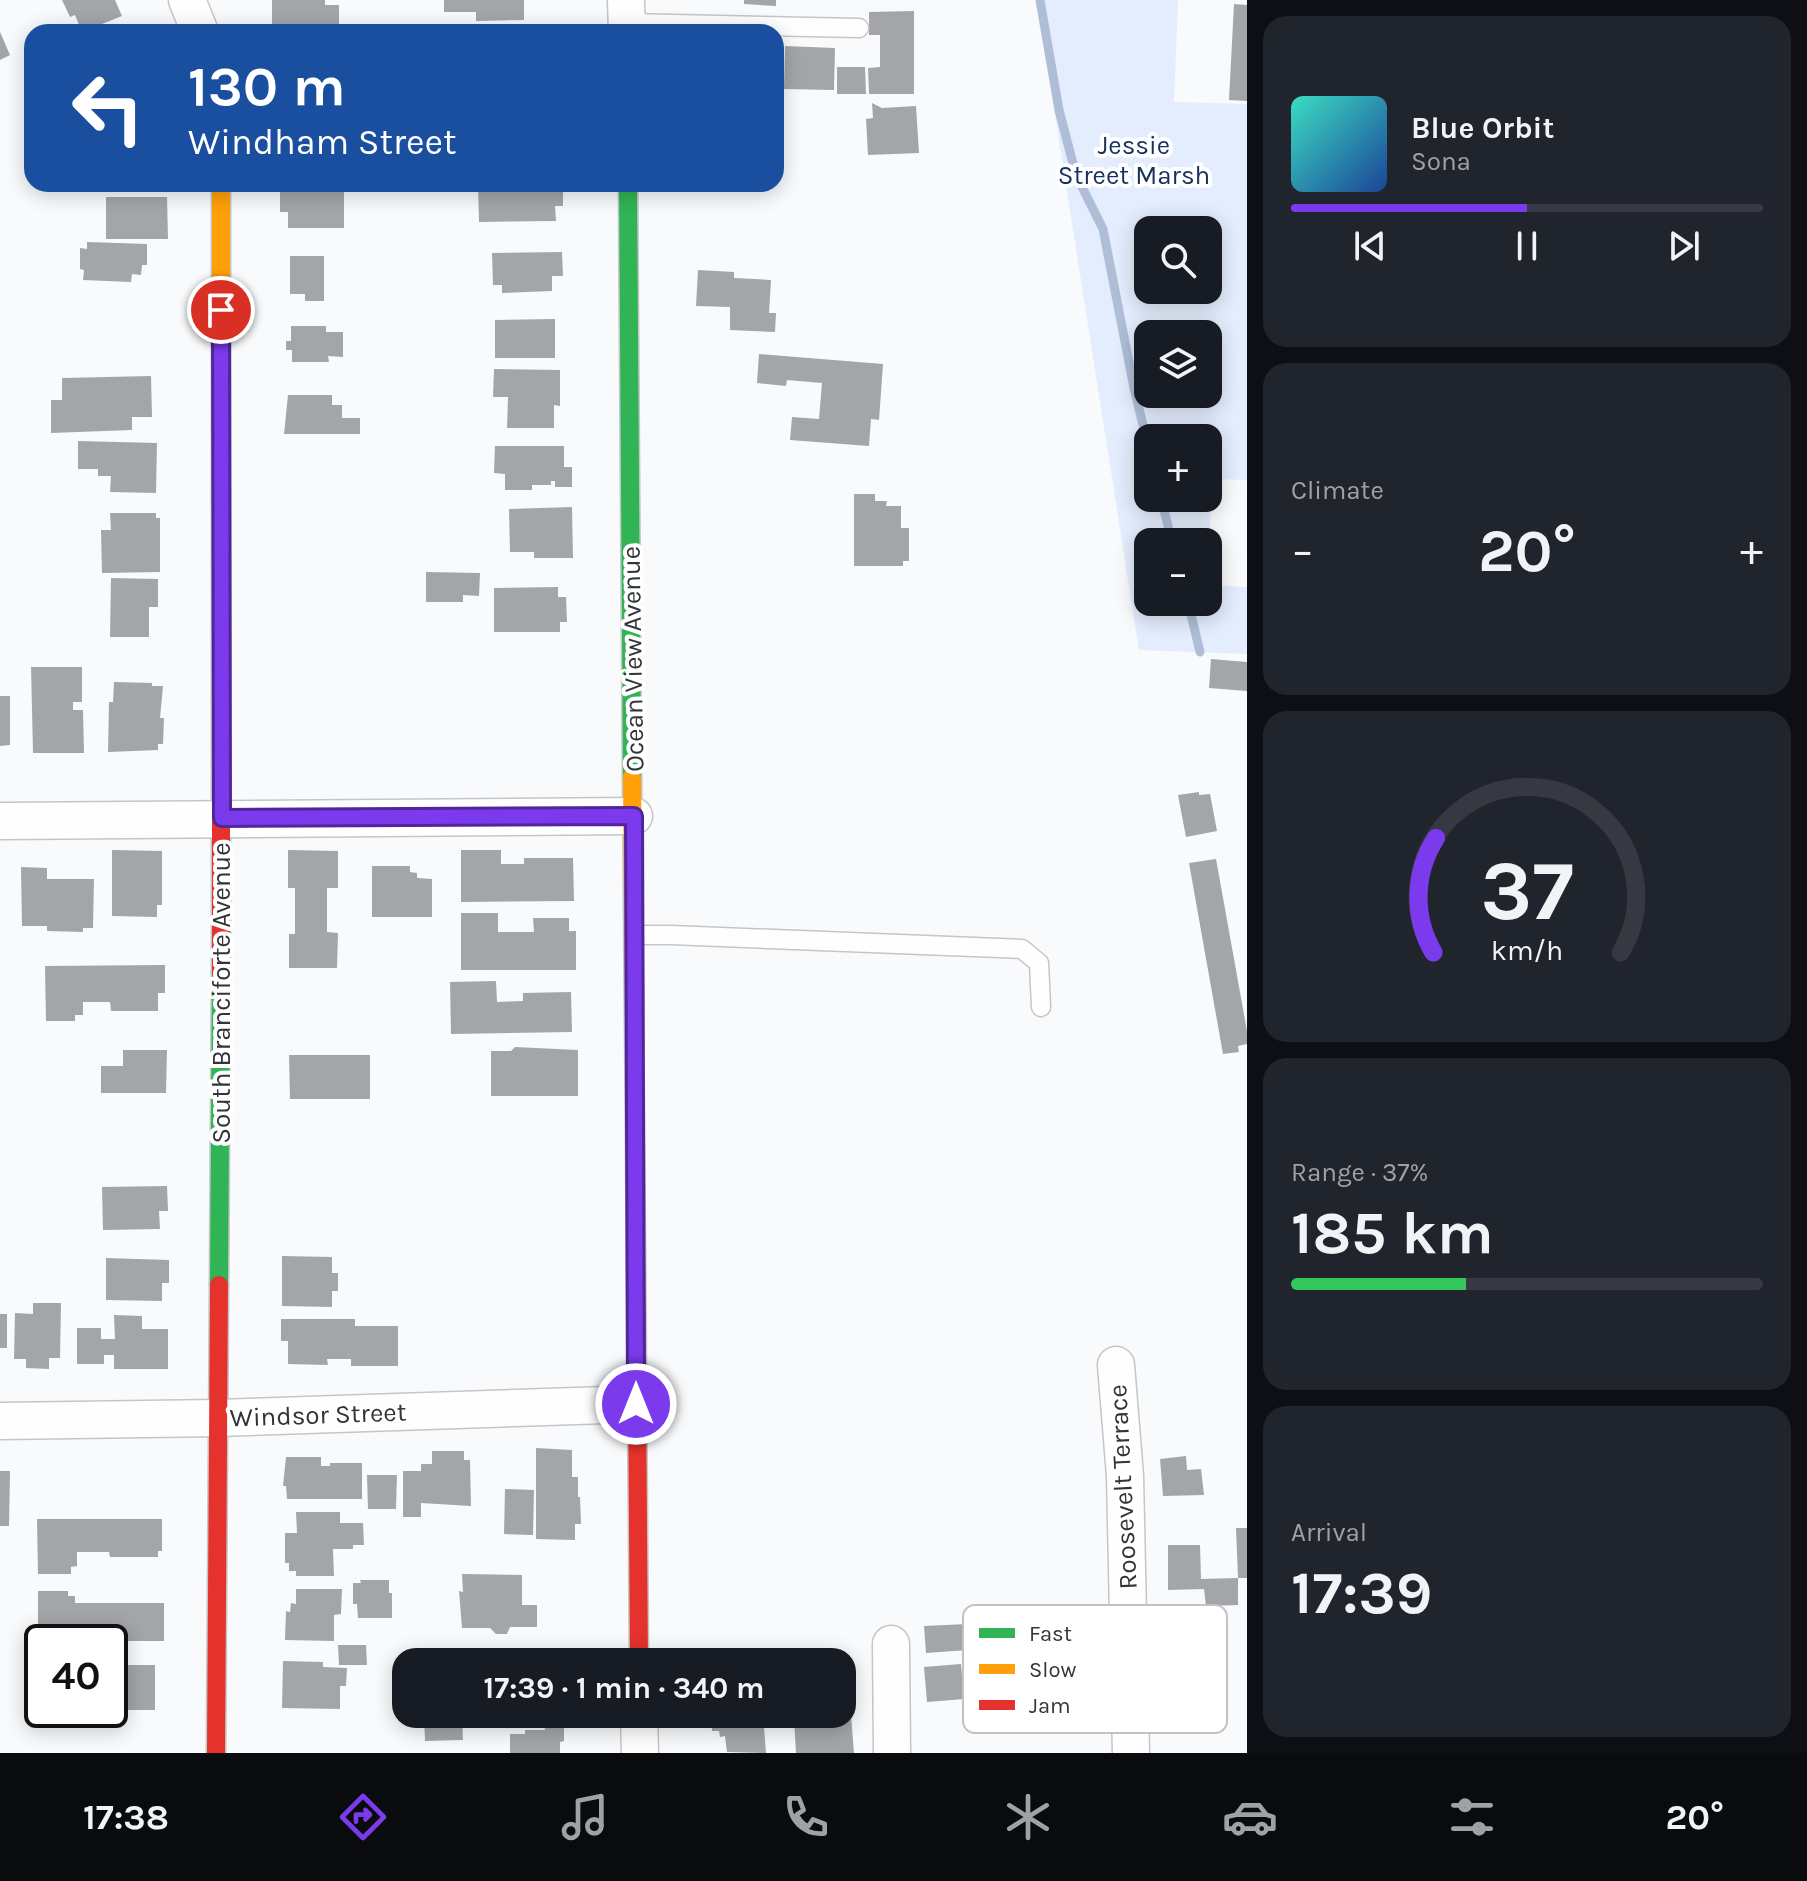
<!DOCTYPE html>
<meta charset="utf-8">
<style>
:root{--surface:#171b24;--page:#20242c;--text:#f1f3f6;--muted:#9ea1a6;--line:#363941;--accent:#7c3aed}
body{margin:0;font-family:Karla,sans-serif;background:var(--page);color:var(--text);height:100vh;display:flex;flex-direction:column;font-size:30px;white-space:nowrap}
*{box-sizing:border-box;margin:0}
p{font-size:26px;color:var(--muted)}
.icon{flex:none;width:44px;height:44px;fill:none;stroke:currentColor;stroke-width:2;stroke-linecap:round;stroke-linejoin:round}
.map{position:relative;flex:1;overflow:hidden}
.drawer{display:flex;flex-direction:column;gap:16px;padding:16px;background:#0d0f14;width:560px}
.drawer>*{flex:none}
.top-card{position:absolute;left:24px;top:24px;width:760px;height:168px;border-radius:24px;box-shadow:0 4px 20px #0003;background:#1a4fa0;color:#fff;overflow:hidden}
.tools{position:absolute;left:1134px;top:216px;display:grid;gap:16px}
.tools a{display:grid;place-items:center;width:88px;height:88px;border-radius:16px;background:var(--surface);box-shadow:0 4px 20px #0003;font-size:40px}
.speed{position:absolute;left:24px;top:1624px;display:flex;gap:16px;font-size:40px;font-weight:700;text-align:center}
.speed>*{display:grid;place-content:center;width:104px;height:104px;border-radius:50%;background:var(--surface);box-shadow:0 4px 20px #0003;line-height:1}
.speed .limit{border:4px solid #111;border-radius:12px;background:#fff;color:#111}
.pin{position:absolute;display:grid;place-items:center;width:68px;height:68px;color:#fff;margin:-34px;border:4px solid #fff;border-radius:50%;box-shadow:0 2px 8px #0007}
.me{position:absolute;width:88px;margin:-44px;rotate:0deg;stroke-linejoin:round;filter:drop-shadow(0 0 6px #0008)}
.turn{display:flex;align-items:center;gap:28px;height:168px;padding:0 32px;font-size:36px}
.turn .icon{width:104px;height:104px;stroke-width:2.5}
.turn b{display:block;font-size:56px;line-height:68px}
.big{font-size:60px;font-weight:700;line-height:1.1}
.drawer .card{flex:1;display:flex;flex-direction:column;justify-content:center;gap:12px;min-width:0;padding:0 28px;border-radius:24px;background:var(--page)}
.drawer .dial{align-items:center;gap:0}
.dial svg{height:208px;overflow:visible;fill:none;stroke:var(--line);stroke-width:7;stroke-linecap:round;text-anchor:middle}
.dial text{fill:var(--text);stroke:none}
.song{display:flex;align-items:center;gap:24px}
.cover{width:96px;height:96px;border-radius:12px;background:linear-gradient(135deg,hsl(170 70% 55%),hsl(220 70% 35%))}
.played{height:8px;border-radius:4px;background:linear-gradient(90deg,var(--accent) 50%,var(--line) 50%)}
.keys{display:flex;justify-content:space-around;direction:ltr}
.heat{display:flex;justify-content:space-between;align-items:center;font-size:44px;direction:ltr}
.charge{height:12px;border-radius:6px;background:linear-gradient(90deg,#34c759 37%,var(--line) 0)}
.trip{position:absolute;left:392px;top:1648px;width:464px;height:80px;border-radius:24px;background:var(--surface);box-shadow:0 4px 20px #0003;font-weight:700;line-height:80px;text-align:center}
.dock{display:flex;height:128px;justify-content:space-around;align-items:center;background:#090b0e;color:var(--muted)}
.dock .icon{width:56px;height:56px}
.dock .selected{color:var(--accent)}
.dock b{font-size:36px;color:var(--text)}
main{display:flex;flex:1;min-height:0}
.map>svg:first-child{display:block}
.green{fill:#e4edfd;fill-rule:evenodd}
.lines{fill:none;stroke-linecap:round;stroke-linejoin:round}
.stream{stroke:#afbed6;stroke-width:9}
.building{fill:#a3a5a8}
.lane-casing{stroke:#c4c6c8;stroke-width:21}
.street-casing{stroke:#c4c6c8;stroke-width:39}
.fast-casing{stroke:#c4c6c8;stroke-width:21}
.slow-casing{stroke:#c4c6c8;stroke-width:21}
.jam-casing{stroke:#c4c6c8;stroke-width:21}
.lane{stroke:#fefeff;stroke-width:18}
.street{stroke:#fefeff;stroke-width:36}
.fast{stroke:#30b455;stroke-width:18}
.slow{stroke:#ff9f0a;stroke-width:18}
.jam{stroke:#e5322d;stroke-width:18}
.route-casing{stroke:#51269a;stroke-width:20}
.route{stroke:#7c3aed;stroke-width:14}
.labels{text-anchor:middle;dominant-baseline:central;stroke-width:8;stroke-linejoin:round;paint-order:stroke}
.park-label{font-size:26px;fill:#17315d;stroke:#fff}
.street-label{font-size:26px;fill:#313438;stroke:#fff}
.key{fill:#fff;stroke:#c1c2c3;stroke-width:2}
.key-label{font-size:22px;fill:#313438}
</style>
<main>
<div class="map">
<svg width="1247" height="1753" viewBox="0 0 1247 1753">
<rect width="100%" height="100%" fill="#f8fafc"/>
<path class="green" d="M1037,0h141l-4,102 73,2v376l-35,-1 -4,96v-33h-60v60h60v-17l39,2v67l-108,-4zM1148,230h60v60h-60zM1148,334h60v60h-60zM1148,438h60v60h-60z"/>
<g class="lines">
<g class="stream">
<polyline points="1040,0 1059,110 1076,175 1103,229 1134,388 1148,446"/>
<polyline points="1161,498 1172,542"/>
<polyline points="1188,602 1200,652"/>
</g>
</g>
<g class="building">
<polygon points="62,0 115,0 122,16 82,32 75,15 70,17"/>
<polygon points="272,0 325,0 325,5 339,5 339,26 272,24"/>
<polygon points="444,0 524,0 524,20 476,21 476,12 444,12"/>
<polygon points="744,0 776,0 776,6 744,4"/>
<polygon points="1234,4 1247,5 1247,101 1229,100"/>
<polygon points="914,11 914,94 869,94 868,68 880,67 880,35 869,35 869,12"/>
<polygon points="0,32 10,55 0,60"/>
<polygon points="785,46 835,48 834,90 784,89"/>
<polygon points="837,67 865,67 866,94 837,94"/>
<polygon points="872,103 882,108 916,106 919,153 868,155 866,119 873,118"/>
<polygon points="478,184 563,184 563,206 555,206 556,221 479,222"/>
<polygon points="280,187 344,187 344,228 288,228 288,212 280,212"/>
<polygon points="106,197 167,197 168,239 106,239"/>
<polygon points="87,242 147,244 147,265 142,265 141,275 132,274 131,282 83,280 84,270 80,269 80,248 87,249"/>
<polygon points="562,252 563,276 552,276 552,291 502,293 502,285 493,285 492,253"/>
<polygon points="290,256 324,256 324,301 305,301 305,294 290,294"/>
<polygon points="698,270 734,272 734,278 771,280 769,313 776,313 775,332 730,330 730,307 696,306"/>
<polygon points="555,319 555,358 495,358 495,320"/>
<polygon points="291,326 326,326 326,332 343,332 343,357 328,356 329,362 292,362 292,350 286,350 286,341 291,341"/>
<polygon points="759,354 883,364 879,420 871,419 869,446 790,440 792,417 819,419 822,383 787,380 786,386 757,383"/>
<polygon points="494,369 560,370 560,406 554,405 554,428 507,428 508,397 493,397"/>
<polygon points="151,376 152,417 132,417 132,430 51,433 51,400 62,400 62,378"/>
<polygon points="288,395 332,395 332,405 342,405 342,418 360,418 360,434 284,434"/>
<polygon points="78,441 157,443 156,493 110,492 111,476 98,476 98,469 78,469"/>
<polygon points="495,446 564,446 564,467 572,467 572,487 555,487 555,481 551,481 551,485 532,485 532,490 505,490 505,474 494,473"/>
<polygon points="854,494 875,494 875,501 887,501 886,506 901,506 901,528 909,528 909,561 903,561 903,566 854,566"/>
<polygon points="572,507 573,558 534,558 534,552 510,552 509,509"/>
<polygon points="110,513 156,513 156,518 160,518 160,572 102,573 101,530 111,530"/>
<polygon points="426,572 480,573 479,596 463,595 463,602 426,602"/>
<polygon points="111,578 158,579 158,607 149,607 149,637 110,637"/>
<polygon points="558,587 558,597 566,597 567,622 560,622 560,632 494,632 494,588"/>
<polygon points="1211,659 1247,662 1247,691 1209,688"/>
<polygon points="31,667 82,667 82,702 73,702 73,710 83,710 84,753 33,753"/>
<polygon points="114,682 152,683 152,686 163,686 160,718 164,718 163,744 158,744 158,750 108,752 109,702 113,702"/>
<polygon points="0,696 10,696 10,745 0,746"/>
<polygon points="1199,792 1199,795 1210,794 1217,831 1186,837 1178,795"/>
<polygon points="112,850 162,851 162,905 157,905 157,917 112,916"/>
<polygon points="288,850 338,851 338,888 327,888 327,932 338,933 337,968 289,968 289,934 295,934 295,888 288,888"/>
<polygon points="461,850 501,850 501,864 524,864 524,858 573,858 574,901 461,902"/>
<polygon points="1216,859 1247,1031 1247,1044 1238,1046 1239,1052 1223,1054 1189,863"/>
<polygon points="372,866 410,866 410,872 417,873 417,878 432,879 432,917 372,917"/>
<polygon points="21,867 47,868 47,879 94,879 93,928 83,928 83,932 47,931 47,926 22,926"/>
<polygon points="461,913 498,913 498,932 534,932 533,918 569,918 569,931 576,931 576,970 461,970"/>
<polygon points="165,965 165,993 158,993 158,1011 111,1011 110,1002 83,1002 83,1015 75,1015 75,1021 46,1021 45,966"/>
<polygon points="496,981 497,1002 523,1001 523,993 571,992 572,1032 451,1034 450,982"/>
<polygon points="515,1047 578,1050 578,1096 491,1096 491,1051 511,1051"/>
<polygon points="123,1050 167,1050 166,1093 101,1093 101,1066 123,1066"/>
<polygon points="289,1055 370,1055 370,1099 290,1099"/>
<polygon points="167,1186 168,1211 159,1211 160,1229 103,1230 102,1187"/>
<polygon points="282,1256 332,1257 332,1273 338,1273 338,1291 332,1291 332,1307 282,1306"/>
<polygon points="106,1258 169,1260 169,1283 162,1283 162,1301 106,1300"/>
<polygon points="33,1303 61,1303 60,1358 49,1358 49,1369 26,1368 26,1359 14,1359 15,1313 33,1314"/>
<rect x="0" y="1314" width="7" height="34"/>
<polygon points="114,1315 142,1316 142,1329 168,1329 168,1369 114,1369 114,1355 104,1355 104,1364 77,1364 77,1328 101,1328 101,1339 115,1339"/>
<polygon points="281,1319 355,1319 355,1326 398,1326 398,1366 351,1366 351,1359 327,1359 328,1365 288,1364 288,1341 281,1341"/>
<polygon points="536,1448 572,1450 572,1477 578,1477 578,1497 580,1497 581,1524 575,1524 575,1540 536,1539"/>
<polygon points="432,1451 464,1451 464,1460 470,1460 471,1506 421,1503 421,1517 403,1517 403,1471 421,1471 421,1464 432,1464"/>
<polygon points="1186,1456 1187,1470 1201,1469 1204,1495 1163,1496 1160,1459"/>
<polygon points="286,1457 321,1457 321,1466 330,1466 330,1463 362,1463 362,1499 287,1499 286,1486 283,1486"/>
<polygon points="0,1471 10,1471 9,1526 0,1526"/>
<polygon points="367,1475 397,1475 396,1509 368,1509"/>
<polygon points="505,1489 534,1490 533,1535 504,1534"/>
<polygon points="296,1512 340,1512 340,1523 363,1523 364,1545 353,1545 353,1549 333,1549 334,1576 296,1576 296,1571 289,1571 289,1563 285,1563 285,1533 297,1533"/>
<polygon points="37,1519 162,1519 162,1551 158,1551 158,1557 110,1557 109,1552 77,1552 77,1566 71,1567 71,1574 38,1574"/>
<polygon points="1236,1528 1247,1528 1247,1578 1238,1578"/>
<polygon points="1168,1545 1200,1545 1201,1579 1238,1578 1238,1605 1206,1606 1204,1589 1168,1590"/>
<polygon points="462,1574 522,1575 522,1605 537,1605 537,1627 510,1627 507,1634 496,1634 490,1628 462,1628 459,1591 463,1592"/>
<polygon points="360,1580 389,1580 389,1593 392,1593 392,1618 358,1618 357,1604 353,1604 353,1583 361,1583"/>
<polygon points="296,1589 342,1589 341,1614 334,1615 334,1641 285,1640 286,1611 290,1612 291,1603 296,1604"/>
<polygon points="38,1591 68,1591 68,1596 75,1596 75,1603 164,1603 164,1641 38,1641"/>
<polygon points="967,1624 968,1650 926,1653 924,1626"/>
<polygon points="338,1645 366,1645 367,1665 339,1665"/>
<polygon points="579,1653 582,1662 474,1662 471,1654"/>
<polygon points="37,1657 42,1657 42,1710 38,1710"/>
<polygon points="283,1661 323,1662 323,1667 347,1668 346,1686 340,1686 340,1709 282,1708"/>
<polygon points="961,1664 964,1699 927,1702 924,1667"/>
<polygon points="114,1665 155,1665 155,1710 110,1710 110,1676 114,1676"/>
<polygon points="424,1714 462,1714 463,1740 425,1741"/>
<polygon points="711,1714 763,1714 766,1753 727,1752 725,1736 720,1737 719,1731 712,1731"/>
<polygon points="812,1714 851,1715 854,1753 796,1753 794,1719 813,1718"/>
<polygon points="544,1723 564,1723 564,1741 560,1742 560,1753 510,1753 510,1734 525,1734 525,1730 545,1730"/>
</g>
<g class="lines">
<defs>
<g id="lane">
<polyline points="627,23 859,28"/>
<polyline points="635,935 671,935 1022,949 1039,963 1041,1007"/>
</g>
<g id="street">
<polyline points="187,0 200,32"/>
<polyline points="626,0 627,32"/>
<polyline points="0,821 634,816"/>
<polyline points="1116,1365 1125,1476 1131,1753"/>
<polyline points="0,1421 219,1418 636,1404"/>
<polyline points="891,1644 892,1753"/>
<polyline points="639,1714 640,1753"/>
</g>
<g id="fast">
<polyline points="628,184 632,777"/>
<polyline points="219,1285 221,972"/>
</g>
<g id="slow">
<polyline points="221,184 221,496"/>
<polyline points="632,777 636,1253"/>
</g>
<g id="jam">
<polyline points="221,972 221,496"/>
<polyline points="636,1253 639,1662"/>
<polyline points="216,1753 219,1285"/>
</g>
</defs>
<use href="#lane" class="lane-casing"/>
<use href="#street" class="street-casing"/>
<use href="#fast" class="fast-casing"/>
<use href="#slow" class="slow-casing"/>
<use href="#jam" class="jam-casing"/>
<use href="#lane" class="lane"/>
<use href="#street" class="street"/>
<use href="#fast" class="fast"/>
<use href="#slow" class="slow"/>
<use href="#jam" class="jam"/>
</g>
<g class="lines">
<defs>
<polyline id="route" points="221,310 222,818 634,816 636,1404"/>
</defs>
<use href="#route" class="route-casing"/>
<use href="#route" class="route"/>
</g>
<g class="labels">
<g class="park-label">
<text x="1134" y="145">Jessie<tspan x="1134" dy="30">Street Marsh</tspan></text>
</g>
<g class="street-label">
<text transform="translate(633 659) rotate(-91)">Ocean View Avenue</text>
<text transform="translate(221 993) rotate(-90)">South Branciforte Avenue</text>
<text transform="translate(318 1415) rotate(-2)">Windsor Street</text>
<text transform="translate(1123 1487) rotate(-93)">Roosevelt Terrace</text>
</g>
</g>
<rect x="963" y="1605" width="264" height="128" rx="12" class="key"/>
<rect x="979" y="1628" width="36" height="10" fill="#30b455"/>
<rect x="979" y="1664" width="36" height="10" fill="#ff9f0a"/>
<rect x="979" y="1700" width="36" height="10" fill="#e5322d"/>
<g class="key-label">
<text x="1029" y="1641">Fast</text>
<text x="1029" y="1677">Slow</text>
<text x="1029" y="1713">Jam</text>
</g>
</svg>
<div class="tools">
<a><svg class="icon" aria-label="search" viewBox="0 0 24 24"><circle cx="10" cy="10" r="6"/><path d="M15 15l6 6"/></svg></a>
<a><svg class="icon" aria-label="layers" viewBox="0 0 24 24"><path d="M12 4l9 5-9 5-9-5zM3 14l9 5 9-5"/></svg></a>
<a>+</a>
<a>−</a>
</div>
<div class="speed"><div class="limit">40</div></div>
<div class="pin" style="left:221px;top:310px;background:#d93025"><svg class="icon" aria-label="arrive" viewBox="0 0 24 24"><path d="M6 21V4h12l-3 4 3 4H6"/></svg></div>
<svg class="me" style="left:636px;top:1404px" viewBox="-20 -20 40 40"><circle r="17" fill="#7c3aed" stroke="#fff" stroke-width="3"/><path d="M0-11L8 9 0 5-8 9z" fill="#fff"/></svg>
<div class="trip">17:39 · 1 min · 340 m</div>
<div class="top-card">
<div class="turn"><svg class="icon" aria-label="left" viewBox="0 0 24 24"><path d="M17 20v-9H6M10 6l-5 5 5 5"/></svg><div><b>130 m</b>Windham Street</div></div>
</div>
</div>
<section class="drawer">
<div class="card">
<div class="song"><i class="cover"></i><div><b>Blue Orbit</b><p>Sona</p></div></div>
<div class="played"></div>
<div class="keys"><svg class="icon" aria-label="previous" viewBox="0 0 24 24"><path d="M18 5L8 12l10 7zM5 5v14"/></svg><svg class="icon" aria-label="pause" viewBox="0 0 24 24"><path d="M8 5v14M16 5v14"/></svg><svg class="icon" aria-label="next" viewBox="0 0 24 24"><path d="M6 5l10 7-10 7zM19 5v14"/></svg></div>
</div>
<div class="card"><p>Climate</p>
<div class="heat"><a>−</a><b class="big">20°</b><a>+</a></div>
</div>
<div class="card dial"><svg viewBox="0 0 100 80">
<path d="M14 69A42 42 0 1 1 86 69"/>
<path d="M14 69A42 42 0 0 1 15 25" stroke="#7c3aed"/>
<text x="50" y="56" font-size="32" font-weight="700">37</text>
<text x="50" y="72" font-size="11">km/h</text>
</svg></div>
<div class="card"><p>Range · 37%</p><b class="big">185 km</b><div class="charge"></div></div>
<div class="card"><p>Arrival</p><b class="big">17:39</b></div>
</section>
</main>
<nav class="dock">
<b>17:38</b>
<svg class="icon selected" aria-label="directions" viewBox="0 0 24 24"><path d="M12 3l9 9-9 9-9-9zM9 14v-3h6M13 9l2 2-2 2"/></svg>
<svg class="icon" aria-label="music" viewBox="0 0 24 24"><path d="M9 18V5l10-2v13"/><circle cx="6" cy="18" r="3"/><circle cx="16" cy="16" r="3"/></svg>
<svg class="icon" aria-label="phone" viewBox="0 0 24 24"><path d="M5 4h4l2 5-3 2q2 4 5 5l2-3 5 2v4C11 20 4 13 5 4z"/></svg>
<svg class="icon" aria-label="climate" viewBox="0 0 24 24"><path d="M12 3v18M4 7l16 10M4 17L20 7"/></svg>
<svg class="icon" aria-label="car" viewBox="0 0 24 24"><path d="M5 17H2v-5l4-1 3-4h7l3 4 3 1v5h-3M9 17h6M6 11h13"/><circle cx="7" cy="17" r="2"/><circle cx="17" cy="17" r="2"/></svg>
<svg class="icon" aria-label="filters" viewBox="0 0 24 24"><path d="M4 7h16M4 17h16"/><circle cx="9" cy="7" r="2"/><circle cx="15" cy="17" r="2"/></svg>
<b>20°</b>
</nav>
